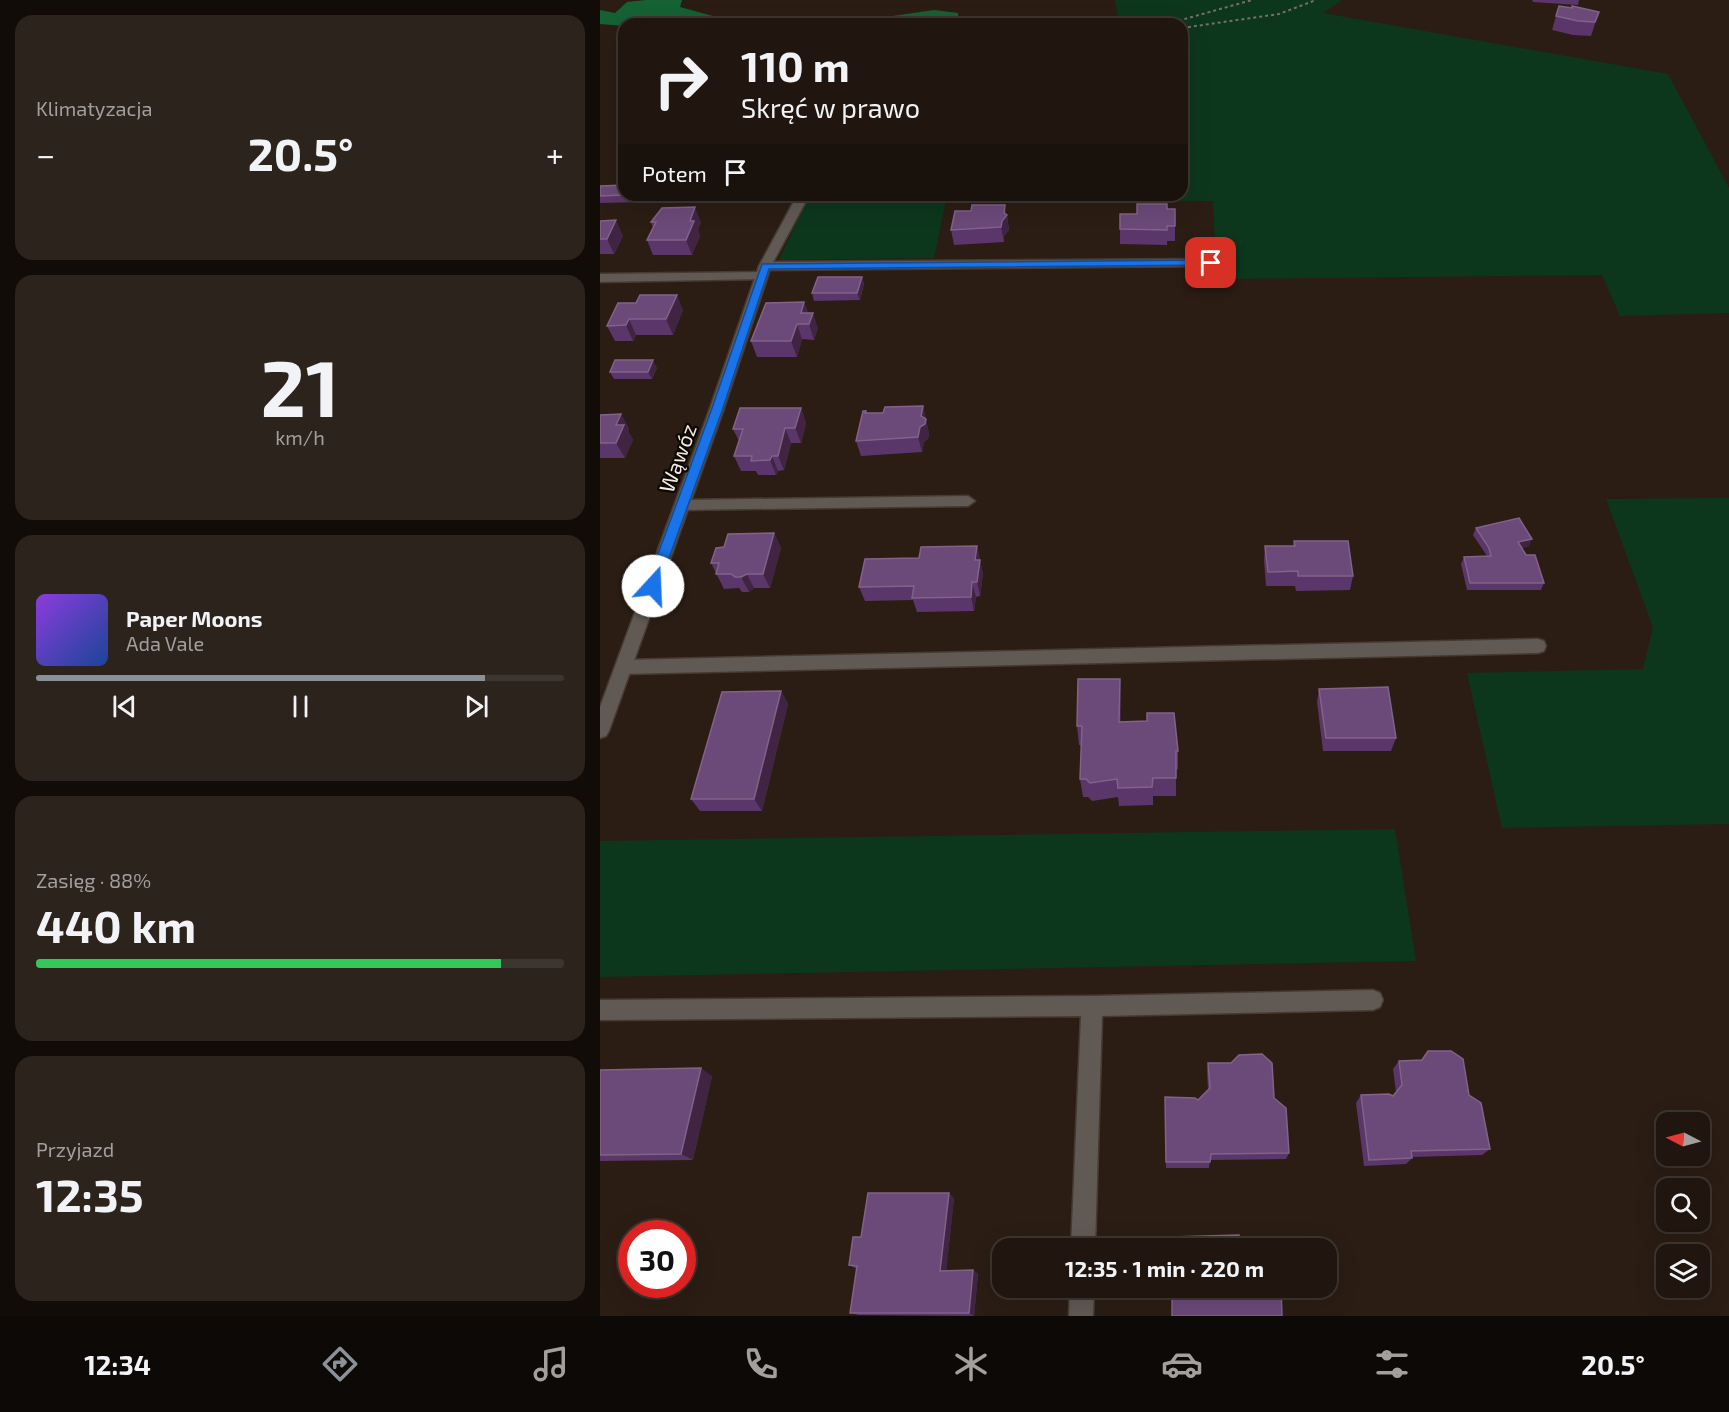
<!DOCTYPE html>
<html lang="pl">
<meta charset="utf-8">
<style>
:root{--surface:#20160f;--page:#2d231d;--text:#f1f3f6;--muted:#a29f9e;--line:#3d352f;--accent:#8c9099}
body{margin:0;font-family:"Exo 2",sans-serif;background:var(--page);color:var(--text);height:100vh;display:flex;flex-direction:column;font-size:22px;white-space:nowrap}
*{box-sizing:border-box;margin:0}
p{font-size:20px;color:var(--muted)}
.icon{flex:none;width:33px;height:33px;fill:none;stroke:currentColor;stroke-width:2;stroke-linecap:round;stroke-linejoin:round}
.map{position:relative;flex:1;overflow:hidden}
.drawer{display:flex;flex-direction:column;gap:15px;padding:15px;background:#120c08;width:600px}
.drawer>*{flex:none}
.hud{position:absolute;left:18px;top:18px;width:570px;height:183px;border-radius:18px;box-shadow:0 6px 24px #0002,0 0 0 2px var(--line);background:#20160f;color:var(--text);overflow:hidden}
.needle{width:39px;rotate:276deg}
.buttons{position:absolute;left:1056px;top:1112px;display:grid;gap:12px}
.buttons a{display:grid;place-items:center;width:54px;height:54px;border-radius:12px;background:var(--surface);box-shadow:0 6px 24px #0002,0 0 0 2px var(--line);font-size:30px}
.speed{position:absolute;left:18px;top:1220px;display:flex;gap:12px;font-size:30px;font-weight:700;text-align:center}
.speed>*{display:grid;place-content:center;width:78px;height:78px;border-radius:50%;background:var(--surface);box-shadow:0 6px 24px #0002,0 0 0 2px var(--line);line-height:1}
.speed .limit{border:9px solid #d22;background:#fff;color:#111}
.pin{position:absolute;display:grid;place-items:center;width:51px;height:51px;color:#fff;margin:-26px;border-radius:12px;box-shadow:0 3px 9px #0006}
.me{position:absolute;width:66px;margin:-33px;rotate:20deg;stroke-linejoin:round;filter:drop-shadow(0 0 4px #0008)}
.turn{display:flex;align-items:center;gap:21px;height:126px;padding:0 24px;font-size:27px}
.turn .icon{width:78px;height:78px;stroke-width:2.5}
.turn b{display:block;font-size:42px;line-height:51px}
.then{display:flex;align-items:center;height:57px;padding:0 24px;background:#0003;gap:12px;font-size:22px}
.big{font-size:45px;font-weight:700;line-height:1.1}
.drawer .tile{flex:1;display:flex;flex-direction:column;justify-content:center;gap:9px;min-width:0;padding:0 21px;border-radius:18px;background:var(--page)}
.drawer .dial{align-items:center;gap:0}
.dial b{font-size:78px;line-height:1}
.song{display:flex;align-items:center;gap:18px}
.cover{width:72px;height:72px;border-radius:9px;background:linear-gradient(135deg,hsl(270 70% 55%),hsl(220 70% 35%))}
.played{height:6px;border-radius:3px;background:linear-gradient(90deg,var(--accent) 85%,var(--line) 85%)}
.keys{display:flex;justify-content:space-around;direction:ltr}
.heat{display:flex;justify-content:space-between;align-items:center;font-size:33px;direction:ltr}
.charge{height:9px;border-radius:4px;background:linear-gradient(90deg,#34c759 88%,var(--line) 0)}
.trip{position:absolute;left:392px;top:1238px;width:345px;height:60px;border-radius:18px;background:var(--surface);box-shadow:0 6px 24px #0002,0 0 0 2px var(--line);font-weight:700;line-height:60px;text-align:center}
.tab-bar{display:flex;height:96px;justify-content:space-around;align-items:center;background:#0d0906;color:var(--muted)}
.tab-bar .icon{width:42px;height:42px}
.tab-bar .on{color:var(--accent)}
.tab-bar b{font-size:27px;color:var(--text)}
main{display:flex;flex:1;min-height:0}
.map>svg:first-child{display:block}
.green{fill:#0c371d}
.forest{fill:#156235}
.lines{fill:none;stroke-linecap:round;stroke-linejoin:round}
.service-casing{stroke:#473a31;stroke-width:3}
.minor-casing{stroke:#473a31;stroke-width:3}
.path{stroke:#7b6e66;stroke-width:2;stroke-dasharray:3 3;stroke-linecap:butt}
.service{fill:#605954;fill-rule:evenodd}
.minor{fill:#605954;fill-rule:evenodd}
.wall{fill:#5b366a}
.shaded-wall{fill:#412442}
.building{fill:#6b4978;stroke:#816389;stroke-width:1.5}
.route{fill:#1a73e8;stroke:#114b97;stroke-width:1.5}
.labels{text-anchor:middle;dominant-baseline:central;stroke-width:4.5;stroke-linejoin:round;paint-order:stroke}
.street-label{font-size:21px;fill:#f6ece6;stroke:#0e0805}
</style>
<main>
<section class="drawer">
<div class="tile"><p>Klimatyzacja</p>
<div class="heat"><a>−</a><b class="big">20.5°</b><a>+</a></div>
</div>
<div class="tile dial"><b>21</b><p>km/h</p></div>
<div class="tile">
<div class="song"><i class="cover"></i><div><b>Paper Moons</b><p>Ada Vale</p></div></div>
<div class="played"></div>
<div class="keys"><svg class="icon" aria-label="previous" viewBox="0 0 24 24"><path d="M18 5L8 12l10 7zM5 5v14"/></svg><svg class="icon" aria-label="pause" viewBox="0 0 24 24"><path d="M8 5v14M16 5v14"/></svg><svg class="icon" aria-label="next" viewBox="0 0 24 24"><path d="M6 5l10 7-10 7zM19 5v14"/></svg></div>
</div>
<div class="tile"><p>Zasięg · 88%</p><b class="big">440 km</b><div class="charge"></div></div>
<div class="tile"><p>Przyjazd</p><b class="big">12:35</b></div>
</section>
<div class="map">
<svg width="1129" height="1316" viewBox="0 0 1129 1316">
<rect width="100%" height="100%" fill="#2b1d14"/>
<g class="green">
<polygon points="515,0 742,0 723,13 1068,74 1129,188 1129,313 1020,316 1002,275 617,279 613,201 346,200 334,258 179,260 206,202 283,199 285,195 582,195 582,24 519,24"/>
<polygon points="1129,498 1129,824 902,828 867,673 1043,669 1053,627 1006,499"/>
<polygon points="795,829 816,961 0,977 0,841"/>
</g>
<g class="forest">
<polygon points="46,0 82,0 80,7 120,18 170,24 24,24 24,26 0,24 0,10 15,13 27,2"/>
<polygon points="334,10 358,13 359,24 237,24"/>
</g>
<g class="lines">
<defs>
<g id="service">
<polygon points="611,259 617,263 615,266 165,270 159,266 165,262"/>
<polygon points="162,272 166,273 166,279 0,282 0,274"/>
<polygon points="368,496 375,501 368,506 82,510 75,505 82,500"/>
<polygon points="938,639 944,641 946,646 944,651 938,653 24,674 18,672 16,667 18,662 24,660"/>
<polygon points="773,990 780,993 783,1000 780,1007 773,1010 502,1016 495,1248 471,1248 481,1016 0,1020 0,1000 492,996"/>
<polygon points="470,1287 494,1287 493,1316 469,1316"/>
</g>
<polygon id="minor" points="199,200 205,203 171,266 123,411 9,731 6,736 0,738 0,707 109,411 159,266 193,203"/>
</defs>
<use href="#service" class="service-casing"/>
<use href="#minor" class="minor-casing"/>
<g class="path">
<polyline points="567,24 652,0"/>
<polyline points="582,28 679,14 716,0"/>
</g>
<use href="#service" class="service"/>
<use href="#minor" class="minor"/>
</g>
<g class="wall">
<polygon points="932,0 979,0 978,5 933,2"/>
<polygon points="999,12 991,36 973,35 952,30 956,16"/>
<polygon points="0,186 24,195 50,195 47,202 0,203"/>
<polygon points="567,209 575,226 575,241 567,241 567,245 520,244 520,229 537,214"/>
<polygon points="406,214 407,215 409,230 404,236 404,242 354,245 351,230"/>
<polygon points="0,221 23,236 14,254 0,254"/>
<polygon points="51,222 101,222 98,230 100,236 92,255 53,255 47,240 53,228"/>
<polygon points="262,277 264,284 260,300 214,301 212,293"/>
<polygon points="204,302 208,313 218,328 214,340 202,339 197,357 157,357 151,341"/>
<polygon points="18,303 83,310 73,335 36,335 33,341 15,341 7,326"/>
<polygon points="57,368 52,379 14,379 10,372"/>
<polygon points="323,406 329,434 328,439 324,442 322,452 261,456 256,441 266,411 267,413 283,413"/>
<polygon points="201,408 206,423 201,443 191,443 184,470 178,471 176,475 158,475 156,471 141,471 134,456 139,441 133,429"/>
<polygon points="21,414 29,429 28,431 33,440 25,458 0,458 0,415"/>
<polygon points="876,528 929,546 922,548 944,583 941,590 867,590 861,564 864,557 887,556 873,535"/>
<polygon points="174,533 181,548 170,588 154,588 149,592 142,592 139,588 124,589 111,563 124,547"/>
<polygon points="694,541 753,576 750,590 696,591 695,586 666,586 664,561 665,546 693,546"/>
<polygon points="377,546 383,574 380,596 376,597 374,611 317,612 313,600 265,601 259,587 319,558"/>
<polygon points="719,689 796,738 791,751 723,751 717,702"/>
<polygon points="181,691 188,704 162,811 100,811 91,799"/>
<polygon points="521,699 521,722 578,751 578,769 576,770 576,796 553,796 553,805 519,806 518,797 492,801 488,797 483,797 480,779 482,745 479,745 477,726"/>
<polygon points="828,1051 869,1095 890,1149 882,1155 812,1157 812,1158 806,1164 764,1166 756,1103 761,1095 793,1096 796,1092 793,1069 799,1061 822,1060"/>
<polygon points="608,1063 674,1098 689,1153 686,1159 610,1160 609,1168 566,1168 565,1097 598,1100 608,1090 607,1071"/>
<polygon points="0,1070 112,1076 93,1160 0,1161"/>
<polygon points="354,1198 346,1271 373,1270 378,1274 374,1316 259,1315 250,1313 257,1269 249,1265 261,1237"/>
</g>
<g class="shaded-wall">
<polygon points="44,195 50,195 47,202"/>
<polygon points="405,205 409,230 404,236 404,242 401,227"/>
<polygon points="95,207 101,222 98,230 100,236 92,255 86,240 90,221"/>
<polygon points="16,220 23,236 14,254 7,239"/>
<polygon points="262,277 264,284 260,300 257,293"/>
<polygon points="77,295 83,310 73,335 66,319"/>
<polygon points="204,302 209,318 201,313"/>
<polygon points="213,313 218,328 214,340 209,324"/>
<polygon points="29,319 36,335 33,341 26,325"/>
<polygon points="197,324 202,339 197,357 191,341"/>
<polygon points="53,360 57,368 52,379 48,372"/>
<polygon points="323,406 329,434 328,439 324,442 322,452 318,437"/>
<polygon points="201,408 206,423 201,443 195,428"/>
<polygon points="21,414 29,429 28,431 33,440 25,458 16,443 16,425"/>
<polygon points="185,428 191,443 184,470 178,456"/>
<polygon points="172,456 178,471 176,475 170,460"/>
<polygon points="174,533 181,548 170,588 163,574"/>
<polygon points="932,539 929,546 915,549 918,542"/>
<polygon points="377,546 383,574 380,596 377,582 375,560"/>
<polygon points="147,574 154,588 149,592 141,577"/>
<polygon points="372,582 376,597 374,611 371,597"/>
<polygon points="520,679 521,699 521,741 519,722"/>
<polygon points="181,691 188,704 162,811 154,799"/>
<polygon points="101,1068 112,1076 93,1160 81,1154"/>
<polygon points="349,1193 354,1198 346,1275 340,1271"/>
<polygon points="373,1270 378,1274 374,1316 369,1313"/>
</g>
<g class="building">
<polygon points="959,6 972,8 972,6 999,12 995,22 978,21 956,16"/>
<polygon points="24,185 24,195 0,196 0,186"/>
<polygon points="537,204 567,204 567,209 575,209 575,226 567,226 567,230 520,229 520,214 537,214"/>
<polygon points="372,205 405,205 404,213 407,215 402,221 401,227 351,230 355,211 371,211"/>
<polygon points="95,207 90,221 94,221 86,240 47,240 56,222 51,222 62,208"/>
<polygon points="16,220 7,239 0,239 0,221"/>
<polygon points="218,277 262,277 257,293 212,293"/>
<polygon points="40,295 77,295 66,319 29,319 26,325 7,326 18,303 36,303"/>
<polygon points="204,302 201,313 213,313 209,324 197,324 191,341 151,341 166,303"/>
<polygon points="15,360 53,360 48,372 10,372"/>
<polygon points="323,406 321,416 326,419 325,424 320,427 318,437 256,441 263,411 266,411 265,413 283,413 285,407"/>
<polygon points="140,408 201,408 195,428 185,428 178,456 172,456 170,460 151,461 152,456 134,456 143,429 133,429"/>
<polygon points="21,414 16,425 24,425 16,443 0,443 0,415"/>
<polygon points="919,518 932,539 918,542 926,555 935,555 944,583 870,583 864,557 891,556 889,548 876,528"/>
<polygon points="174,533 163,574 147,574 141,577 135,577 131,574 116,574 119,563 111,563 116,548 124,547 128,534"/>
<polygon points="694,541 748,541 753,576 698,576 698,571 668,572 665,546 695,546"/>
<polygon points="377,546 375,560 380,560 377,582 372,582 371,597 312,598 314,586 259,587 265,559 319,558 321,547"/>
<polygon points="478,679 520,679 519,722 547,721 547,713 574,713 578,751 576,751 576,778 553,778 552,787 518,788 517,779 490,783 486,779 480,779 482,726 477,726"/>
<polygon points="788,687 796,738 726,738 719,689"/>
<polygon points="181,691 154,799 91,799 122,692"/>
<polygon points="828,1051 851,1051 863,1059 869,1095 881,1103 890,1149 811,1151 812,1158 769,1160 761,1095 789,1094 793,1096 802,1085 799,1061 822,1060"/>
<polygon points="662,1054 672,1063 674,1098 686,1108 689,1153 611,1154 610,1162 566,1162 565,1097 595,1098 598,1100 610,1088 608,1063 631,1063 639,1055"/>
<polygon points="101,1068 81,1154 0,1155 0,1070"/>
<polygon points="268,1193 349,1193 340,1271 373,1270 369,1313 250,1313 257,1266 249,1265 253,1237 261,1237"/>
<polygon points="639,1235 640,1248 571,1248 571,1237"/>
<polygon points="572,1287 681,1287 682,1316 572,1316"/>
</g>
<polygon class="route" points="611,260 614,261 614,265 169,269 122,411 59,586 53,591 48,589 46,586 111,411 162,264"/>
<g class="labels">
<g class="street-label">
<text transform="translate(77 458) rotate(-70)">Wąwóz</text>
</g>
</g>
</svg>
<div class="buttons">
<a><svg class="needle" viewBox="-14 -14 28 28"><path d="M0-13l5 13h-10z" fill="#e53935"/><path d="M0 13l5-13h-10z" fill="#a29f9e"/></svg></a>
<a><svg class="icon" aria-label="search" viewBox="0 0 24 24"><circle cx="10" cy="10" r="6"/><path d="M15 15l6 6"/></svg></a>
<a><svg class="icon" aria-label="layers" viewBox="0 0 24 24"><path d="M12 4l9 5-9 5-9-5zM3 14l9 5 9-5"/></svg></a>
</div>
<div class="speed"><div class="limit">30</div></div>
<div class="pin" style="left:611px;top:263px;background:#d93025"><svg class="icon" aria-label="arrive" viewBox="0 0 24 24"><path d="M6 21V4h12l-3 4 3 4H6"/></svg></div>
<svg class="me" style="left:53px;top:586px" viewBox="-20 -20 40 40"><circle r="19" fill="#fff"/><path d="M0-13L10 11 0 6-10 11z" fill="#1a73e8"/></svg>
<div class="trip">12:35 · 1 min · 220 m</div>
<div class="hud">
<div class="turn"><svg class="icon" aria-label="right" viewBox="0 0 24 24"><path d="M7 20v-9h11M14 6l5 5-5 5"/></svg><div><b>110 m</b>Skręć w prawo</div></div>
<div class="then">Potem<svg class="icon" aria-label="arrive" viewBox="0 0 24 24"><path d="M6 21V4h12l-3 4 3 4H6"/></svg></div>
</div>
</div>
</main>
<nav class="tab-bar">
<b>12:34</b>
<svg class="icon on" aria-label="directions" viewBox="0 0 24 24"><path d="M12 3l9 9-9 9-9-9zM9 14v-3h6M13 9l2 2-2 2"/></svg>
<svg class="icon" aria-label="music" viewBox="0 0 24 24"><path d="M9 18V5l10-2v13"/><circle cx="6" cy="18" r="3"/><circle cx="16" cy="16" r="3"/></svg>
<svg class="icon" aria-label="phone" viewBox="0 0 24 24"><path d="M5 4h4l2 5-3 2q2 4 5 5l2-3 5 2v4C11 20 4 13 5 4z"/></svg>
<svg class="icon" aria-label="climate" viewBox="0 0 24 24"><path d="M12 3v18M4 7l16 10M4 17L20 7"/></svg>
<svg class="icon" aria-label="car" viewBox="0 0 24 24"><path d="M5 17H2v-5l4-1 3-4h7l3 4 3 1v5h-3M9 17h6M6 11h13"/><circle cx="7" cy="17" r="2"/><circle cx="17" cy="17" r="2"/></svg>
<svg class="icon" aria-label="filters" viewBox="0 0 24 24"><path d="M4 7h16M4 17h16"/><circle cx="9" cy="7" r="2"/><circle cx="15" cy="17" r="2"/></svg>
<b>20.5°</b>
</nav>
